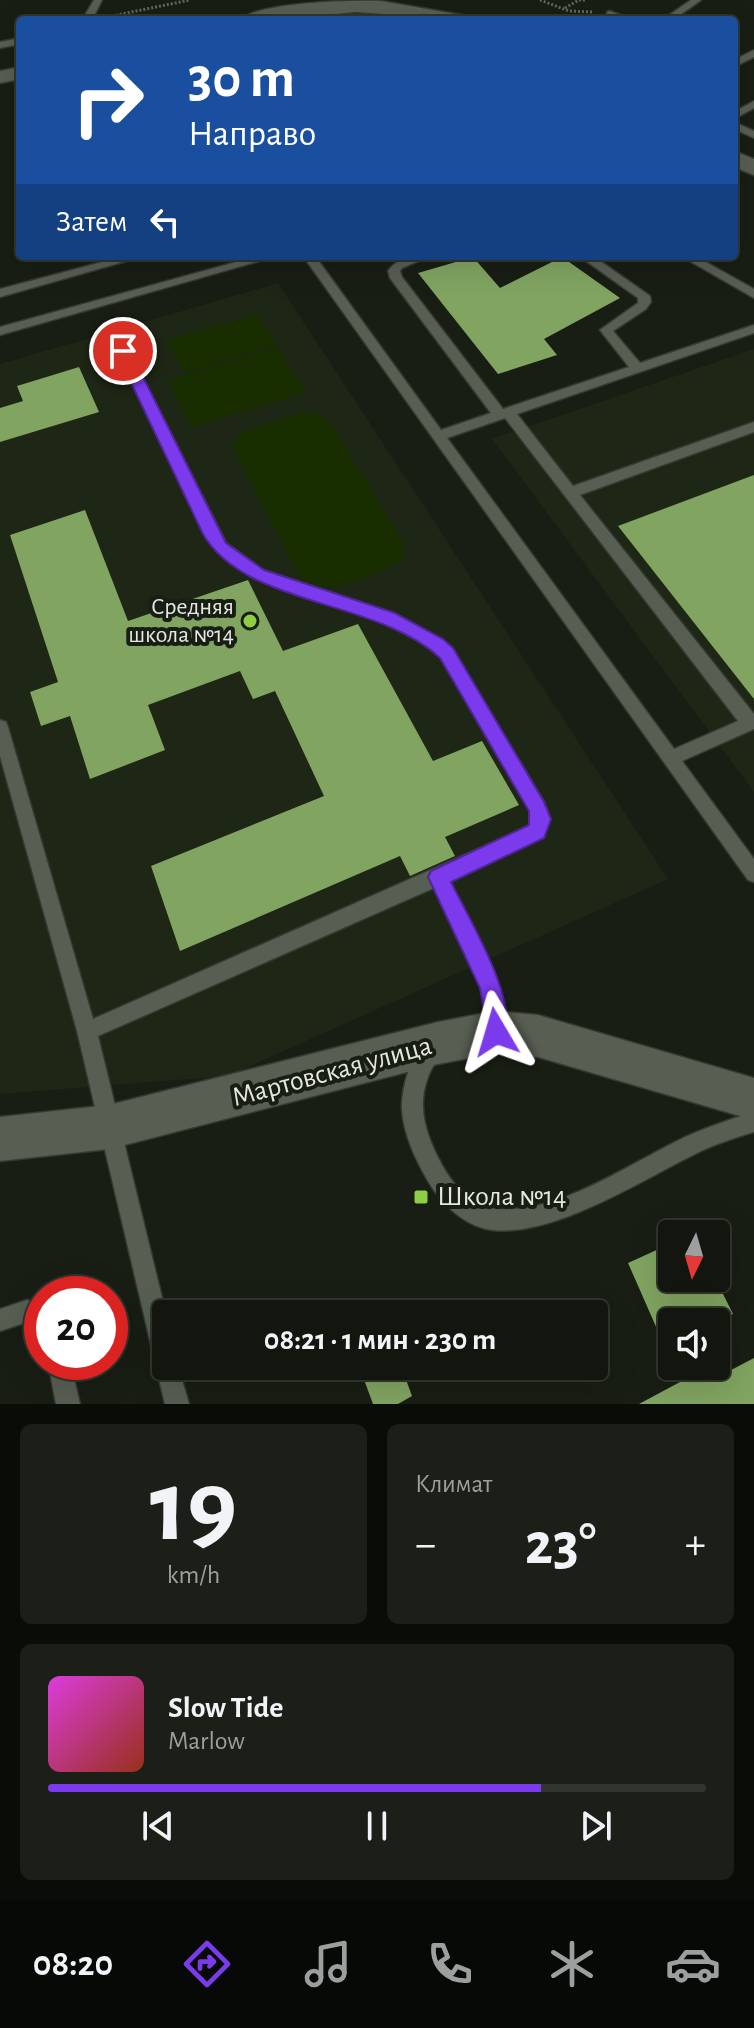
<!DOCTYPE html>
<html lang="ru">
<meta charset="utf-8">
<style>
:root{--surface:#12160f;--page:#1b1f18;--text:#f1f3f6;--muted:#9c9f9e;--line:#31352f;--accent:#7c3aed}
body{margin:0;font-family:"Alegreya Sans",sans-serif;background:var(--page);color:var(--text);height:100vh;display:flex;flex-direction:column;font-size:30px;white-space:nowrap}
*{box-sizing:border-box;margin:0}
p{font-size:26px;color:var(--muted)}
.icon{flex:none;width:44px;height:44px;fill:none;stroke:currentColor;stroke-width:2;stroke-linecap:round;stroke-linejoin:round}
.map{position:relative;height:1404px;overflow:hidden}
.sheet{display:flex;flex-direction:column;gap:20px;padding:20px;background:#0a0c08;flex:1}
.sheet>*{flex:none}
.top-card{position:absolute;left:16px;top:16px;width:722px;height:244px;border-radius:8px;box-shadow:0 8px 32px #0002,0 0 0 2px var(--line);background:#1a4fa0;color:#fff;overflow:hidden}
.needle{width:52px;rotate:185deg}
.tools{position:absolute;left:658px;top:1220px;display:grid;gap:16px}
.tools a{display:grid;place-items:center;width:72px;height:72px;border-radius:8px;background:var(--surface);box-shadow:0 8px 32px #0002,0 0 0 2px var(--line);font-size:40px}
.speed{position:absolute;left:24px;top:1276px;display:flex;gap:16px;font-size:40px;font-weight:700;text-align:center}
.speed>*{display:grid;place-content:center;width:104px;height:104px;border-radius:50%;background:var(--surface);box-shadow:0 8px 32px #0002,0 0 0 2px var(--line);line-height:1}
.speed .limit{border:12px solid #d22;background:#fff;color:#111}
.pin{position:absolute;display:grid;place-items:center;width:68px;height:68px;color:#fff;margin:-34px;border:4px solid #fff;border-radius:50%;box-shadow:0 2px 8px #0007}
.me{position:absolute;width:88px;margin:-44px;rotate:353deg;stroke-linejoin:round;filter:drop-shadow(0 0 6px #0008)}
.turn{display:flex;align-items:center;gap:28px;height:168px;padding:0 40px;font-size:36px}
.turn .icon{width:104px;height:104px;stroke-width:2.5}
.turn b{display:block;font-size:56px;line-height:68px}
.then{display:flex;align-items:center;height:76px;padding:0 40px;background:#0003;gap:16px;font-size:30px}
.big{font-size:60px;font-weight:600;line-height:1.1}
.sheet .widget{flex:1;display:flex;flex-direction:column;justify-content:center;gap:12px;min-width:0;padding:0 28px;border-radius:12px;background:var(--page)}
.sheet .dial{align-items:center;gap:0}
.dial b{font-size:104px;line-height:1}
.song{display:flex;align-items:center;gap:24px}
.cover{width:96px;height:96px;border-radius:12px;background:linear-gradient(135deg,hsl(300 70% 55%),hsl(10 70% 35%))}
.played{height:8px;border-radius:4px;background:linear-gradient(90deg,var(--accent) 75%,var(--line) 75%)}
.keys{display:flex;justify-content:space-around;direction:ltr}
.heat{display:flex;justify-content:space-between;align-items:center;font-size:44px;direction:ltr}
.sheet .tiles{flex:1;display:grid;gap:20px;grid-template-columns:1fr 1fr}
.widget:last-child{grid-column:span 2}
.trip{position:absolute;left:152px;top:1300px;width:456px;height:80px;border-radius:8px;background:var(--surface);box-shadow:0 8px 32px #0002,0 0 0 2px var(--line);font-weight:600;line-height:80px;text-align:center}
.tabs{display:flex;height:128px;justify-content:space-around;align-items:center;background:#070906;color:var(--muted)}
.tabs .icon{width:56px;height:56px}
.tabs .on{color:var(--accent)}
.tabs b{font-size:36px;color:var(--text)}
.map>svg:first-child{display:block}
.built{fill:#1e2616}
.green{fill:#182d00}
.building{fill:#81a461}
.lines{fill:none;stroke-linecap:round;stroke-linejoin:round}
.service-casing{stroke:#353933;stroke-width:3}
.minor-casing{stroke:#353933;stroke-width:3}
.path{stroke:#62675e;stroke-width:3;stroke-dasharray:2 2;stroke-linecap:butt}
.service{fill:#575e52;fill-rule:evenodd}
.minor{fill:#575e52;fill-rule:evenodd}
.route{fill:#7c3aed;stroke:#51269a;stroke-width:2}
.poi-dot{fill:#8dce44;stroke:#181e14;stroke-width:3}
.labels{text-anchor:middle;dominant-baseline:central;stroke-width:8;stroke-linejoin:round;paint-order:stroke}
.poi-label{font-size:24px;fill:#e4e8e1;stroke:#181e14;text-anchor:end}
.near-street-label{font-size:28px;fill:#e4e8e1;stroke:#181e14}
.near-poi-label{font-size:28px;fill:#e4e8e1;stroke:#181e14;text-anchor:start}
</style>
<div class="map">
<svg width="754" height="1404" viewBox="0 0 754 1404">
<rect width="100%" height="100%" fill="#181e14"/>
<g class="built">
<polygon points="278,283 668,879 228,1076 0,1094 0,364"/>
<polygon points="754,349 754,792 492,439"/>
</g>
<g class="green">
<polygon points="257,314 277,345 184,373 166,340"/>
<polygon points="278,347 306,392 192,428 168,380"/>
<path d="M300,413l17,1 13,8 74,122 -1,13 -6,7c-24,12 -74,36 -96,15l-70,-133 9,-13z"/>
</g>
<g class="building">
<polygon points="473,257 500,288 562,257 620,298 544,339 557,355 498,374 418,273"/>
<polygon points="79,367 99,412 0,442 0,408 23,401 17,386"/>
<polygon points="754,475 754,699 618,526"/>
<polygon points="85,510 128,621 248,580 283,651 358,624 433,761 482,741 519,805 445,837 455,856 410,876 400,856 180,951 151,866 324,796 275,691 253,699 240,671 148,705 165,750 90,779 70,716 41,726 30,692 58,682 10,535"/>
<polygon points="672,1243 672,1278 715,1278 733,1314 716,1323 672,1322 672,1363 628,1263"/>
<polygon points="754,1358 754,1404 639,1404 680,1382 673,1366 710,1366 716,1378"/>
<polygon points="359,1366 401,1366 412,1396 398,1404 373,1404"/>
</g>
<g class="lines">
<defs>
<g id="service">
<polygon points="94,0 102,0 92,20 82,20"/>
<polygon points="691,0 701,0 673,20 662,20"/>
<polygon points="610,11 628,18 630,20 617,20 607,16 607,12"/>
<polygon points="20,38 20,44 0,48 0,42"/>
<polygon points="754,50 754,57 734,67 734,60"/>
<polygon points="754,101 754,108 734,119 734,112"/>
<polygon points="734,122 754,131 754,138 734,129"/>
<polygon points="125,256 144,256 0,297 0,289"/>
<polygon points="258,256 277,256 0,335 0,327"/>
<path d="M303,256h12l126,174 50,-17 -101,-135 -2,-7c10,-14 25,-15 42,-15l-28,12 -2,3 2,6 101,132 126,-42 -29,-37 38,-27v-5l-59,-42h14l57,40 1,6 -5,7 -33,22 27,32 114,-38v8l-237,81 56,72 181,-64v10l-174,63 174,219v15l-72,32 72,98v23l-6,-2zM505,418l233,303 -64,28 -227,-311z"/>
<polygon points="681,256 695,256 754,289 754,298"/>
<path d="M123,347l6,4 97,192 37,27 131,44 47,26 10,8 93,154 6,17 -7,18 -94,44c17,34 69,119 54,156l-7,3 -7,-3 -7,-50 -48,-99 -336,148 68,278v52h12l11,38h-24l-88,-373 -77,-275v-36l6,2 2,5 85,292 437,-193 2,-7 -2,-9 -89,-152 -10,-10 -47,-26 -131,-44 -37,-27 -99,-200z"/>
<path d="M432,1040l7,3 3,7c-4,10 -11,18 -14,27 -12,31 -1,61 14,88 10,18 27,40 49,43 63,10 139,-45 194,-71 23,-10 45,-18 69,-25v20c-20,6 -39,12 -57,21 -55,27 -143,84 -205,77 -24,-3 -45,-21 -59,-41 -14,-22 -29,-52 -31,-79 -1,-21 9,-61 30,-70z"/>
<polygon points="27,1300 42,1304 42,1326 27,1322 0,1331 0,1309"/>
<polygon points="48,1362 70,1362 80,1404 56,1404"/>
</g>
<g id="minor">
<path d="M381,1l86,15 3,4 -115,-8 -78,8h-37c17,-18 115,-20 141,-19z"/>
<polygon points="20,67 20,79 0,83 0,71"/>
<polygon points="734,151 754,159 754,175 734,167"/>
<polygon points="496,1011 538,1015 754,1078 754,1120 538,1057 496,1053 438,1064 109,1149 0,1161 0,1117 109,1105 438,1022"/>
</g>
</defs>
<use href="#service" class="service-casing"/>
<use href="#minor" class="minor-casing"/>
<g class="path">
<polyline points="540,0 569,11 593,12"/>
<polyline points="565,8 579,0 586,0"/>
<polyline points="112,16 190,0"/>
</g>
<use href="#service" class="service"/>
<use href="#minor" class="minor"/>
</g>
<path class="route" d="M123,346l7,5 96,192 38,27 131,43 48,26 10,9 91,154 7,17 -7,19 -93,44c17,35 69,120 53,158l-8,3 -7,-3 -9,-52 -52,-111 3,-6 98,-46v-14l-89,-153c-62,-59 -195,-51 -237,-124l-87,-183z"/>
<g class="poi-dot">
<circle cx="250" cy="621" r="8"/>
<rect x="413" y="1189" width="16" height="16" rx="4"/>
</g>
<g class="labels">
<g class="poi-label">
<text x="234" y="607">Средняя<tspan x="234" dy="28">школа №14</tspan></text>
</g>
<g class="near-street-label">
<text transform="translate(332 1072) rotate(-15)">Мартовская улица</text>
</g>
<g class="near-poi-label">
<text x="437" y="1197">Школа №14</text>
</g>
</g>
</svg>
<div class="tools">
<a><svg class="needle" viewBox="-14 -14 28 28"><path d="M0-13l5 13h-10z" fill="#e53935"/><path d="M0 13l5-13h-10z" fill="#9c9f9e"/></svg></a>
<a><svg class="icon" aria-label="sound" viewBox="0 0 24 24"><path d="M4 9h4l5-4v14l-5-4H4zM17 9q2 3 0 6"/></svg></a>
</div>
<div class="speed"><div class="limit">20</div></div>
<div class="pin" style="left:123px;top:351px;background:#d93025"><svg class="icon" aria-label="arrive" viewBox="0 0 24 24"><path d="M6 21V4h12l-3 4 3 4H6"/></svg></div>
<svg class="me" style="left:496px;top:1032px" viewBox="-20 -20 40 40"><path d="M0-17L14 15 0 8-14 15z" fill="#7c3aed" stroke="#fff" stroke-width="4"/></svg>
<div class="trip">08:21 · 1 мин · 230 m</div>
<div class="top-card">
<div class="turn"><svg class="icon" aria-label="right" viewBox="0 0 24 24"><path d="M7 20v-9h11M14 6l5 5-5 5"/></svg><div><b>30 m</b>Направо</div></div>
<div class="then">Затем<svg class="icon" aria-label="left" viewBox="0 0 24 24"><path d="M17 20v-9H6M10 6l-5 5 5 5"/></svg></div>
</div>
</div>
<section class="sheet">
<div class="tiles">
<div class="widget dial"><b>19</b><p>km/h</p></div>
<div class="widget"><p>Климат</p>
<div class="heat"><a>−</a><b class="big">23°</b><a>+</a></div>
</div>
<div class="widget">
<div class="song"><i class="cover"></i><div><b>Slow Tide</b><p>Marlow</p></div></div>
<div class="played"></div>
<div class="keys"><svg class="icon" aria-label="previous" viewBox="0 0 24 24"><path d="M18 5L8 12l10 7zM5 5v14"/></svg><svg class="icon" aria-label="pause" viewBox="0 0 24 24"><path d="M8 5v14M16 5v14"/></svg><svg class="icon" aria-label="next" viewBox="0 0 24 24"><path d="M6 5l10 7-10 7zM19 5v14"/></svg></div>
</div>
</div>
</section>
<nav class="tabs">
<b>08:20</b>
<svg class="icon on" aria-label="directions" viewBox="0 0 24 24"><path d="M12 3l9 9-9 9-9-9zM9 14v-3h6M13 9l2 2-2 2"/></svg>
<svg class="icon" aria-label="music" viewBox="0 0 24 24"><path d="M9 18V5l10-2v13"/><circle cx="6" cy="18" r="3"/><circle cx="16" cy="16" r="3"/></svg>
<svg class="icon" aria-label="phone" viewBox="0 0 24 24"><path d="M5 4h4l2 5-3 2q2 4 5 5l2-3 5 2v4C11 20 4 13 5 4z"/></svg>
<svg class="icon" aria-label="climate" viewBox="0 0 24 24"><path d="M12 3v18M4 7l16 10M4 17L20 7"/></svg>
<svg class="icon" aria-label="car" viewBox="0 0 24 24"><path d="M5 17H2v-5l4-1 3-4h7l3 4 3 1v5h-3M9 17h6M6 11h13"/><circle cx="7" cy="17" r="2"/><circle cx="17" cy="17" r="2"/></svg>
</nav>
